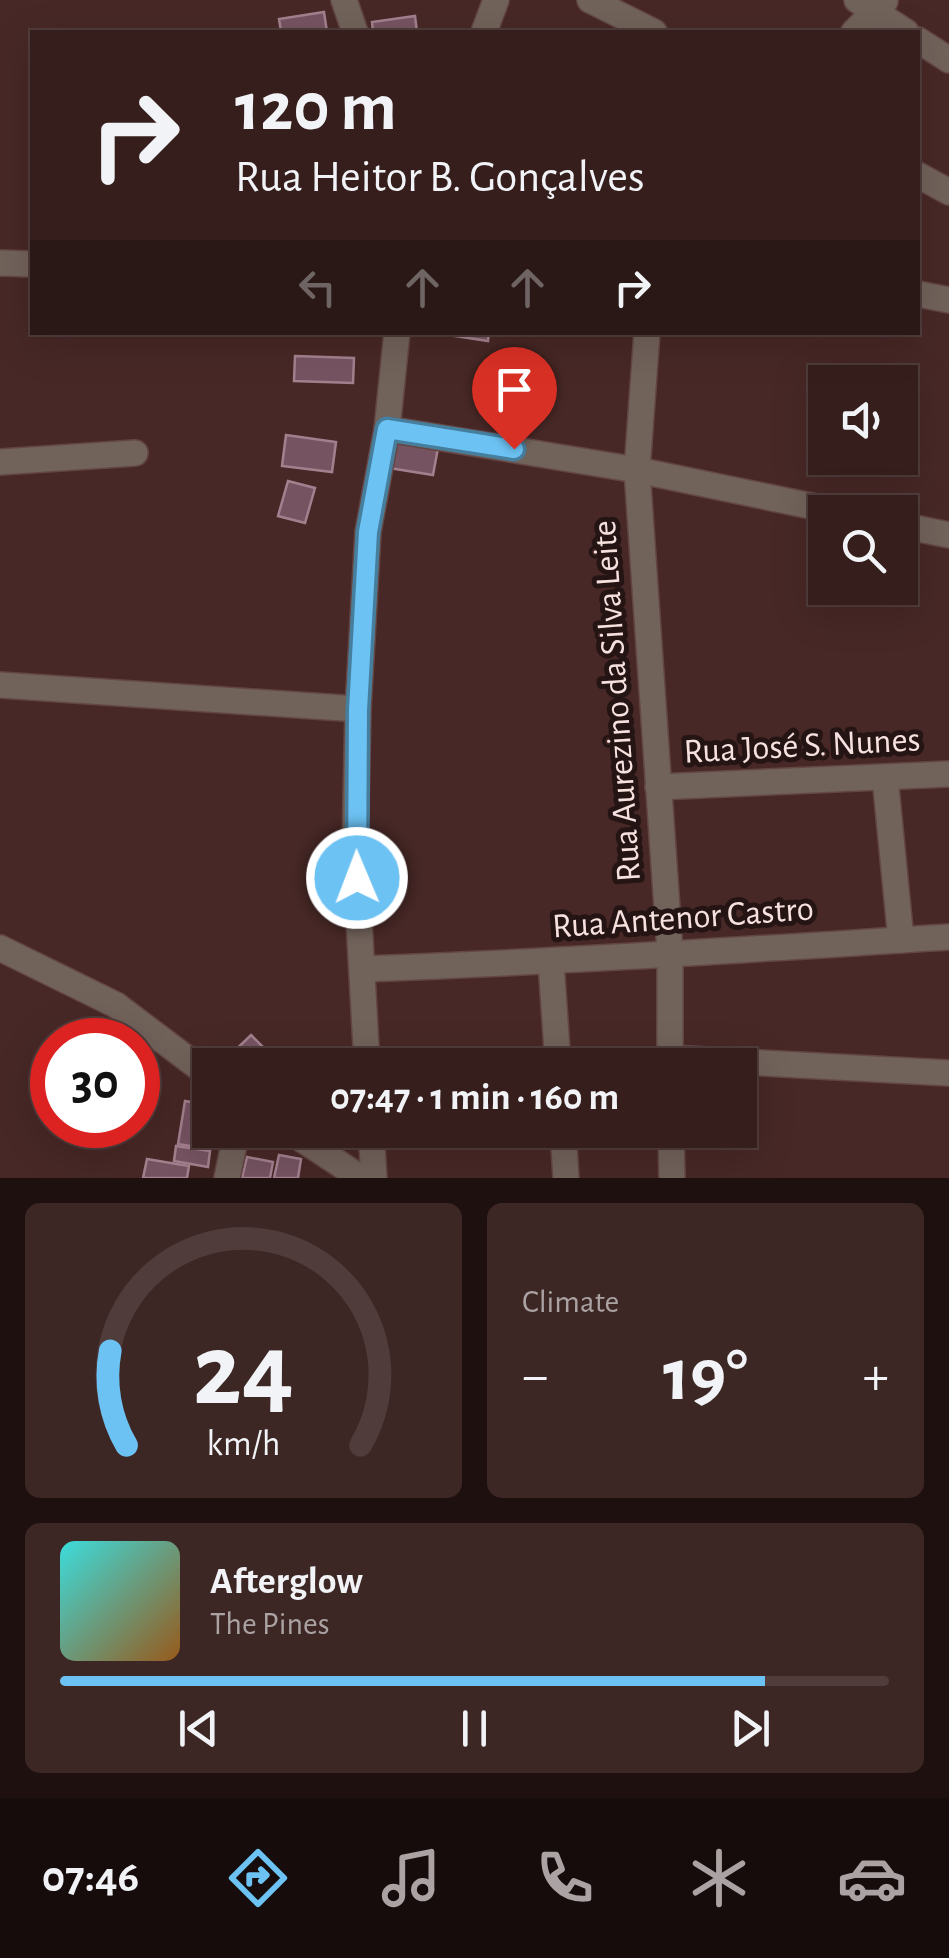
<!DOCTYPE html>
<meta charset="utf-8">
<style>
:root{--surface:#351e1c;--page:#3d2725;--text:#f1f3f6;--muted:#aaa2a3;--line:#4f3c3b;--accent:#6cc2f3}
body{margin:0;font-family:"Alegreya Sans",sans-serif;background:var(--page);color:var(--text);height:100vh;display:flex;flex-direction:column;font-size:38px;white-space:nowrap}
*{box-sizing:border-box;margin:0}
p{font-size:32px;color:var(--muted)}
.icon{flex:none;width:55px;height:55px;fill:none;stroke:currentColor;stroke-width:2;stroke-linecap:round;stroke-linejoin:round}
.map{position:relative;height:1178px;overflow:hidden}
.drawer{display:flex;flex-direction:column;gap:25px;padding:25px;background:#1d100f;flex:1}
.drawer>*{flex:none}
.top-card{position:absolute;left:30px;top:30px;width:890px;height:305px;border-radius:0px;box-shadow:0 10px 40px #0002,0 0 0 2px var(--line);background:#351e1c;color:var(--text);overflow:hidden}
.fabs{position:absolute;left:808px;top:365px;display:grid;gap:20px}
.fabs a{display:grid;place-items:center;width:110px;height:110px;border-radius:0px;background:var(--surface);box-shadow:0 10px 40px #0002,0 0 0 2px var(--line);font-size:50px}
.speed{position:absolute;left:30px;top:1018px;display:flex;gap:20px;font-size:50px;font-weight:700;text-align:center}
.speed>*{display:grid;place-content:center;width:130px;height:130px;border-radius:50%;background:var(--surface);box-shadow:0 10px 40px #0002,0 0 0 2px var(--line);line-height:1}
.speed .limit{border:15px solid #d22;background:#fff;color:#111}
.pin{position:absolute;display:grid;place-items:center;width:85px;height:85px;color:#fff;margin:-102px -42px;border-radius:50% 50% 50% 0;rotate:-45deg;box-shadow:0 0 10px #0007}
.pin .icon{rotate:45deg}
.me{position:absolute;width:110px;margin:-55px;rotate:359deg;stroke-linejoin:round;filter:drop-shadow(0 0 8px #0008)}
.turn{display:flex;align-items:center;gap:35px;height:210px;padding:0 40px;font-size:45px}
.turn .icon{width:130px;height:130px;stroke-width:2.5}
.turn b{display:block;font-size:70px;line-height:85px}
.lanes{display:flex;align-items:center;height:95px;padding:0 40px;background:#0003;justify-content:center;gap:50px;direction:ltr}
.lanes .off{opacity:.35}
.big{font-size:75px;font-weight:600;line-height:1.1}
.drawer .card{flex:1;display:flex;flex-direction:column;justify-content:center;gap:15px;min-width:0;padding:0 35px;border-radius:15px;background:var(--page)}
.drawer .dial{align-items:center;gap:0}
.dial svg{height:260px;overflow:visible;fill:none;stroke:var(--line);stroke-width:7;stroke-linecap:round;text-anchor:middle}
.dial text{fill:var(--text);stroke:none}
.song{display:flex;align-items:center;gap:30px}
.cover{width:120px;height:120px;border-radius:15px;background:linear-gradient(135deg,hsl(180 70% 55%),hsl(30 70% 35%))}
.played{height:10px;border-radius:5px;background:linear-gradient(90deg,var(--accent) 85%,var(--line) 85%)}
.keys{display:flex;justify-content:space-around;direction:ltr}
.heat{display:flex;justify-content:space-between;align-items:center;font-size:55px;direction:ltr}
.drawer .tiles{flex:1;display:grid;gap:25px;grid-template-columns:1fr 1fr}
.card:last-child{grid-column:span 2}
.trip{position:absolute;left:192px;top:1048px;width:565px;height:100px;border-radius:0px;background:var(--surface);box-shadow:0 10px 40px #0002,0 0 0 2px var(--line);font-weight:600;line-height:100px;text-align:center}
.dock{display:flex;height:160px;justify-content:space-around;align-items:center;background:#150c0b;color:var(--muted)}
.dock .icon{width:70px;height:70px}
.dock .on{color:var(--accent)}
.dock b{font-size:45px;color:var(--text)}
.map>svg:first-child{display:block}
.building{fill:#765361;stroke:#a4808e;stroke-width:2.5}
.lines{fill:none;stroke-linecap:round;stroke-linejoin:round}
.minor-casing{stroke:#634644;stroke-width:28}
.minor{stroke:#71625a;stroke-width:25}
.route-casing{stroke:#467e9e;stroke-width:25}
.route{stroke:#6cc2f3;stroke-width:18}
.labels{text-anchor:middle;dominant-baseline:central;stroke-width:10;stroke-linejoin:round;paint-order:stroke}
.street-label{font-size:35px;fill:#f7e1df;stroke:#241514}
</style>
<div class="map">
<svg width="949" height="1178" viewBox="0 0 949 1178">
<rect width="100%" height="100%" fill="#472826"/>
<g class="building">
<polygon points="324,12 327,32 281,32 279,19"/>
<polygon points="415,16 417,32 373,32 372,22"/>
<polygon points="429,332 489,332 488,341"/>
<polygon points="295,356 354,358 353,383 294,381"/>
<polygon points="286,435 336,442 332,472 282,466"/>
<polygon points="393,441 438,448 433,475 389,468"/>
<polygon points="288,481 315,488 305,523 278,516"/>
<polygon points="251,1035 266,1050 250,1065 226,1065 223,1062"/>
<polygon points="185,1101 210,1105 209,1149 178,1144"/>
<polygon points="176,1146 210,1151 208,1167 174,1161"/>
<polygon points="279,1155 301,1159 298,1178 274,1178"/>
<polygon points="247,1157 273,1162 270,1178 242,1178"/>
<polygon points="147,1159 189,1166 187,1178 143,1178"/>
</g>
<g class="lines">
<defs>
<g id="minor">
<polyline points="344,0 355,32"/>
<polyline points="590,0 654,32"/>
<polyline points="857,0 906,32"/>
<polyline points="484,32 496,0"/>
<polyline points="854,32 885,1"/>
<polyline points="918,40 949,60"/>
<polyline points="918,175 949,192"/>
<polyline points="0,263 32,264"/>
<polyline points="918,294 949,300"/>
<polyline points="647,332 637,470 670,952 670,1065"/>
<polyline points="387,429 637,470 840,512"/>
<polyline points="0,462 135,453"/>
<polyline points="900,525 949,535"/>
<polyline points="0,685 358,709"/>
<polyline points="885,777 901,940"/>
<polyline points="658,787 949,774"/>
<polyline points="0,948 116,1005 210,1076"/>
<polyline points="551,962 558,1065"/>
<path d="M362,969c196,-7 391,-20 587,-32"/>
<polyline points="670,1058 949,1073"/>
<polyline points="367,1065 355,848 358,709 368,532 387,429 397,332"/>
<polyline points="288,1130 361,1178"/>
<polyline points="371,1130 374,1178"/>
<polyline points="563,1130 566,1178"/>
<polyline points="671,1130 672,1178"/>
<polyline points="227,1178 237,1130"/>
</g>
</defs>
<use href="#minor" class="minor-casing"/>
<use href="#minor" class="minor"/>
</g>
<g class="lines">
<defs>
<polyline id="route" points="357,878 358,710 368,532 387,429 514,449"/>
</defs>
<use href="#route" class="route-casing"/>
<use href="#route" class="route"/>
</g>
<g class="labels">
<g class="street-label">
<text transform="translate(617 701) rotate(-94)">Rua Aurezino da Silva Leite</text>
<text transform="translate(802 746) rotate(-3)">Rua José S. Nunes</text>
<text transform="translate(683 918) rotate(-4)">Rua Antenor Castro</text>
</g>
</g>
</svg>
<div class="fabs">
<a><svg class="icon" aria-label="sound" viewBox="0 0 24 24"><path d="M4 9h4l5-4v14l-5-4H4zM17 9q2 3 0 6"/></svg></a>
<a><svg class="icon" aria-label="search" viewBox="0 0 24 24"><circle cx="10" cy="10" r="6"/><path d="M15 15l6 6"/></svg></a>
</div>
<div class="speed"><div class="limit">30</div></div>
<div class="pin" style="left:514px;top:449px;background:#d93025"><svg class="icon" aria-label="arrive" viewBox="0 0 24 24"><path d="M6 21V4h12l-3 4 3 4H6"/></svg></div>
<svg class="me" style="left:357px;top:878px" viewBox="-20 -20 40 40"><circle r="17" fill="#6cc2f3" stroke="#fff" stroke-width="3"/><path d="M0-11L8 9 0 5-8 9z" fill="#fff"/></svg>
<div class="trip">07:47 · 1 min · 160 m</div>
<div class="top-card">
<div class="turn"><svg class="icon" aria-label="right" viewBox="0 0 24 24"><path d="M7 20v-9h11M14 6l5 5-5 5"/></svg><div><b>120 m</b>Rua Heitor B. Gonçalves</div></div>
<div class="lanes"><svg class="icon off" aria-label="left" viewBox="0 0 24 24"><path d="M17 20v-9H6M10 6l-5 5 5 5"/></svg><svg class="icon off" aria-label="ahead" viewBox="0 0 24 24"><path d="M12 20V5M6 11l6-6 6 6"/></svg><svg class="icon off" aria-label="ahead" viewBox="0 0 24 24"><path d="M12 20V5M6 11l6-6 6 6"/></svg><svg class="icon" aria-label="right" viewBox="0 0 24 24"><path d="M7 20v-9h11M14 6l5 5-5 5"/></svg></div>
</div>
</div>
<section class="drawer">
<div class="tiles">
<div class="card dial"><svg viewBox="0 0 100 80">
<path d="M14 69A42 42 0 1 1 86 69"/>
<path d="M14 69A42 42 0 0 1 9 40" stroke="#6cc2f3"/>
<text x="50" y="56" font-size="32" font-weight="700">24</text>
<text x="50" y="72" font-size="11">km/h</text>
</svg></div>
<div class="card"><p>Climate</p>
<div class="heat"><a>−</a><b class="big">19°</b><a>+</a></div>
</div>
<div class="card">
<div class="song"><i class="cover"></i><div><b>Afterglow</b><p>The Pines</p></div></div>
<div class="played"></div>
<div class="keys"><svg class="icon" aria-label="previous" viewBox="0 0 24 24"><path d="M18 5L8 12l10 7zM5 5v14"/></svg><svg class="icon" aria-label="pause" viewBox="0 0 24 24"><path d="M8 5v14M16 5v14"/></svg><svg class="icon" aria-label="next" viewBox="0 0 24 24"><path d="M6 5l10 7-10 7zM19 5v14"/></svg></div>
</div>
</div>
</section>
<nav class="dock">
<b>07:46</b>
<svg class="icon on" aria-label="directions" viewBox="0 0 24 24"><path d="M12 3l9 9-9 9-9-9zM9 14v-3h6M13 9l2 2-2 2"/></svg>
<svg class="icon" aria-label="music" viewBox="0 0 24 24"><path d="M9 18V5l10-2v13"/><circle cx="6" cy="18" r="3"/><circle cx="16" cy="16" r="3"/></svg>
<svg class="icon" aria-label="phone" viewBox="0 0 24 24"><path d="M5 4h4l2 5-3 2q2 4 5 5l2-3 5 2v4C11 20 4 13 5 4z"/></svg>
<svg class="icon" aria-label="climate" viewBox="0 0 24 24"><path d="M12 3v18M4 7l16 10M4 17L20 7"/></svg>
<svg class="icon" aria-label="car" viewBox="0 0 24 24"><path d="M5 17H2v-5l4-1 3-4h7l3 4 3 1v5h-3M9 17h6M6 11h13"/><circle cx="7" cy="17" r="2"/><circle cx="17" cy="17" r="2"/></svg>
</nav>
